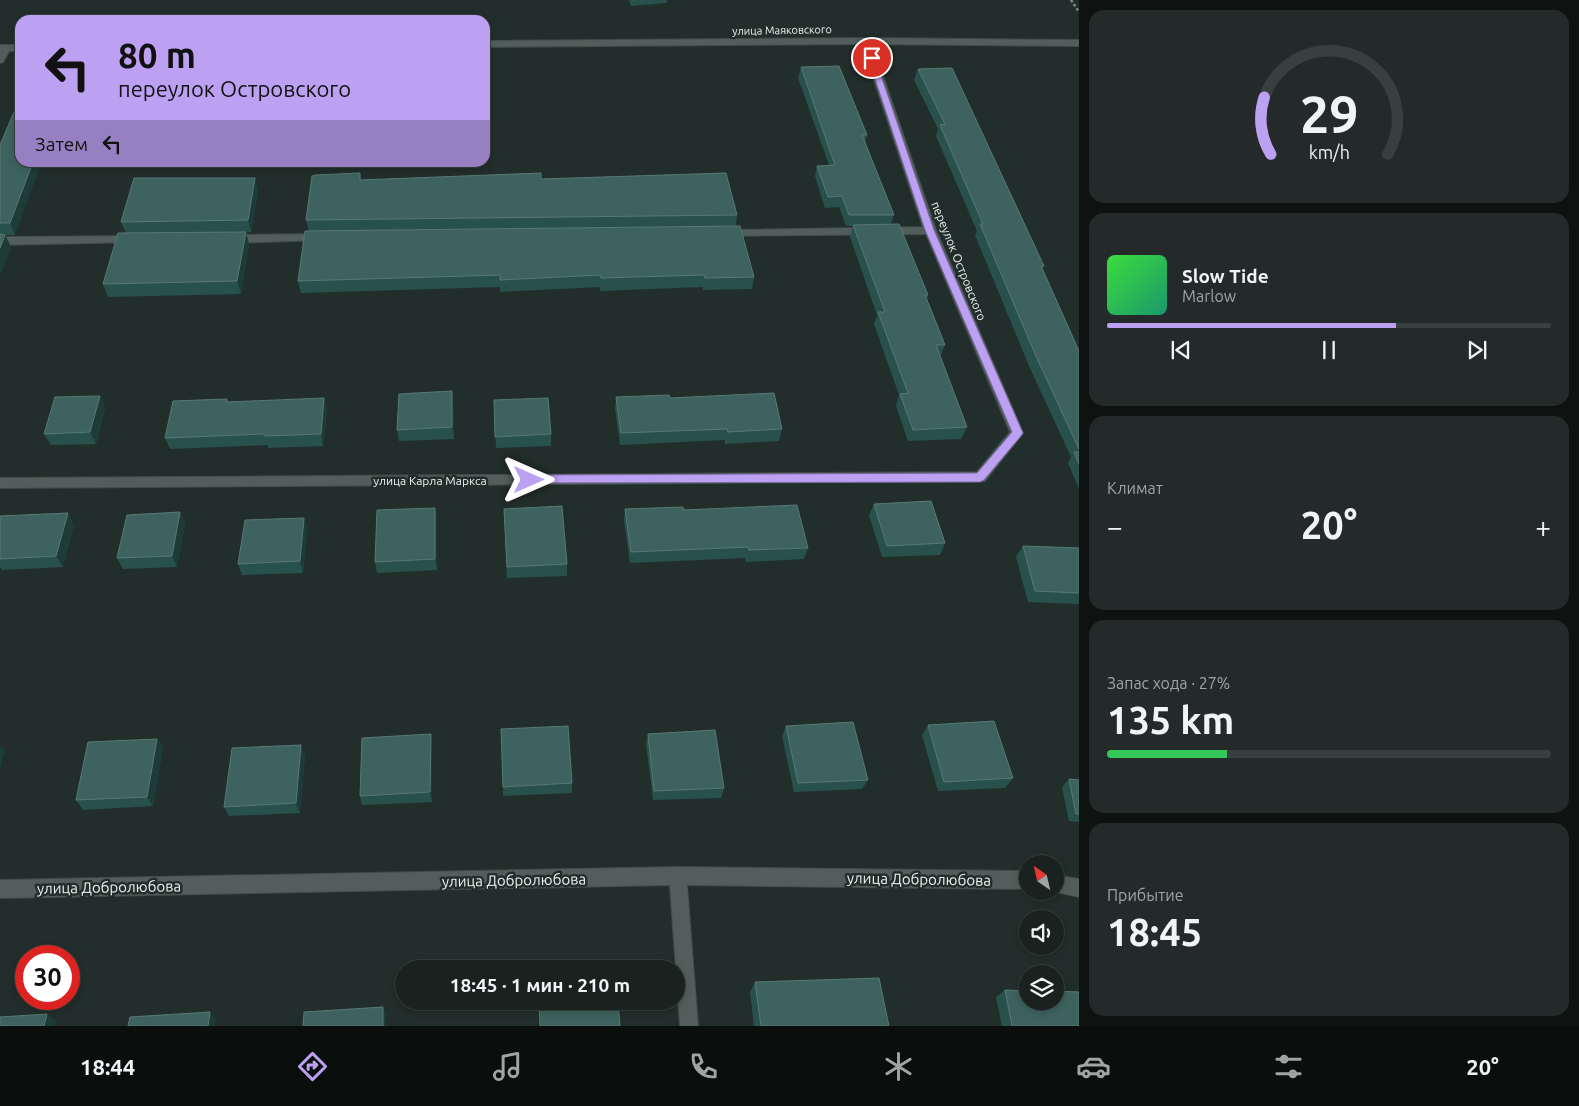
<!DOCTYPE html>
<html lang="ru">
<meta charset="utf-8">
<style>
:root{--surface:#1a2220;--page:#232a29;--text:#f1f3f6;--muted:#9fa4a5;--line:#383f3e;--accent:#bca0f2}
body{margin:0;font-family:Ubuntu,sans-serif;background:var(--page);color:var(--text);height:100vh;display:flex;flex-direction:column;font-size:19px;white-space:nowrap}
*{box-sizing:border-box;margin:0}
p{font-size:16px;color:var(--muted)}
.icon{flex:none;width:28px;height:28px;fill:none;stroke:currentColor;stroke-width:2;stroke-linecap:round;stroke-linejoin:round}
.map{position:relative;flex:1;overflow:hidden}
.details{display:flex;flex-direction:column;gap:10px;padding:10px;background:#0e1312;width:500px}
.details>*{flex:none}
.guide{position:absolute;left:15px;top:15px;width:475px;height:152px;border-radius:15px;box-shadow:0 2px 8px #0003,0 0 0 1px var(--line);background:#bca0f2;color:#111;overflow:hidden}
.needle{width:32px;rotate:326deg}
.fabs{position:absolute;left:1019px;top:855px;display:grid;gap:10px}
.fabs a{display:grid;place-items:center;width:45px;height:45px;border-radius:50%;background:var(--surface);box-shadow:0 2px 8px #0003,0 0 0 1px var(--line);font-size:25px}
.speed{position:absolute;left:15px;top:945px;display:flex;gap:10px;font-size:25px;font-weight:700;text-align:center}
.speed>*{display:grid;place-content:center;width:65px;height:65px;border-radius:50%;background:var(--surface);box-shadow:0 2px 8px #0003,0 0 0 1px var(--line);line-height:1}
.speed .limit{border:8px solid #d22;background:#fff;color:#111}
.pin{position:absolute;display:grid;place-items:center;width:42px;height:42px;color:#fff;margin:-21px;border:2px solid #fff;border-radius:50%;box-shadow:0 1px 5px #0007}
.me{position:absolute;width:55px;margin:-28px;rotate:90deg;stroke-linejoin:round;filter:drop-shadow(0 0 4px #0008)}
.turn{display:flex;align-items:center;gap:18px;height:105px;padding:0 20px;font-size:22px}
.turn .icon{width:65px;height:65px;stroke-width:2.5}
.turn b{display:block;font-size:35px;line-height:42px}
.then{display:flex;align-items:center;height:48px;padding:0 20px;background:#0003;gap:10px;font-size:19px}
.big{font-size:38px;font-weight:600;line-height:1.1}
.details .card{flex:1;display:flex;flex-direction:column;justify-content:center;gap:8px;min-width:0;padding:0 18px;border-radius:15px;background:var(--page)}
.details .dial{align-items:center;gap:0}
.dial svg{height:130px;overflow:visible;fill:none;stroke:var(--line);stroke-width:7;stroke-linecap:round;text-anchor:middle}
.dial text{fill:var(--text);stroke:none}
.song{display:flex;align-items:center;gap:15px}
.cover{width:60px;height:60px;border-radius:8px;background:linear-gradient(135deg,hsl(120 70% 55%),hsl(160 70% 35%))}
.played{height:5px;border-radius:2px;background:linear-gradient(90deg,var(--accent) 65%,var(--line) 65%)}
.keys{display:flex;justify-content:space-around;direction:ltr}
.heat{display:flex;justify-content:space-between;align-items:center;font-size:28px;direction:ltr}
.charge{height:8px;border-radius:4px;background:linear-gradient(90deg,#34c759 27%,var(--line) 0)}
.trip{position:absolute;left:395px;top:960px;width:290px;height:50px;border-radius:25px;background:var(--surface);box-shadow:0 2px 8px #0003,0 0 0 1px var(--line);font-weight:600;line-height:50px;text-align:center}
.dock{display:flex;height:80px;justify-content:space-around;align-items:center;background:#0a0e0d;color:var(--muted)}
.dock .icon{width:35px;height:35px}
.dock .selected{color:var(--accent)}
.dock b{font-size:22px;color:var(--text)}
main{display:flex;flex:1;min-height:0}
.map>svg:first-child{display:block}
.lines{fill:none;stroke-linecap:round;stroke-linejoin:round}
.minor-casing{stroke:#414b49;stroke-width:2}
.tertiary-casing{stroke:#414b49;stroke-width:2}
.path{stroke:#838d8b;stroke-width:2.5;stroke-dasharray:2.5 2.5;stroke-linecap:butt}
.minor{fill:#515e5b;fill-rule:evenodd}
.tertiary{fill:#515e5b;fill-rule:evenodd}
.wall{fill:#29514b}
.shaded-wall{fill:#1e3c37}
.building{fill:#3e625d;stroke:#597974}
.route{fill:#bca0f2;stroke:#7a689d}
.labels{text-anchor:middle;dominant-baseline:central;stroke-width:5;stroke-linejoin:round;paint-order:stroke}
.far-street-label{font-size:11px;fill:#eaf1f0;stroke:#222e2b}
.street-label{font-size:12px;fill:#eaf1f0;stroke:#222e2b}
.near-street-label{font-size:15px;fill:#eaf1f0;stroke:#222e2b}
</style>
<main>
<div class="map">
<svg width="1079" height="1026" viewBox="0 0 1079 1026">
<rect width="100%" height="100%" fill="#222e2b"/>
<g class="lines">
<defs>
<g id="minor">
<polygon points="866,38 871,41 936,230 1023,433 985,481 0,488 0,478 977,472 1010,432 926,234 723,236 717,233 723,230 923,227 861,41"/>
<polygon points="6,45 11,48 3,62 0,63 0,51 3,46"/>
<polygon points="322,234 328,238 326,240 231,243 225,239 231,235"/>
<polygon points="134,236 140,240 138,242 0,245 0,237"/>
<polygon points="678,867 1028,871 1028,889 687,885 698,1026 680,1026 670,885 0,898 0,880"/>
<polygon points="1055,875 1079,879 1079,897 1052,891 1055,891"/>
</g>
<g id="tertiary">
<polygon points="866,38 1079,40 1079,46 866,44 485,47 485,41"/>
<rect x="0" y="45" width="20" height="6"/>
</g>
</defs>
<use href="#minor" class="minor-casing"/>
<use href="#tertiary" class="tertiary-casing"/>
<polyline class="path" points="1071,0 1079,12"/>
<use href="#minor" class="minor"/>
<use href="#tertiary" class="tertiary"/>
</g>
<g class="wall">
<polygon points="629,0 667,0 667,3 631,6"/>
<polygon points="801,67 867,135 865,143 894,215 891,224 928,295 927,299 945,345 940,357 967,427 961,439 908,441 896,406 899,395 874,324 877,315 850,237 853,226 846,226 839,207 825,208 815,176 817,166 829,165 798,78"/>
<polygon points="918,69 1044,266 1043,269 1079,351 1079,489 1068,463 1071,457 1029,366 975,235 977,231 936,136 938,129 914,80"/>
<polygon points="0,145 15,235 5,235 11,247 0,275"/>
<polygon points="360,173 361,180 541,179 737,215 736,226 754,277 752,289 703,290 703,287 600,291 600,287 500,292 500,287 301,293 298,281 309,231 306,220"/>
<polygon points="258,190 251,232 246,232 249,244 241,294 108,297 103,284 126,233 121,222"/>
<polygon points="452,391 453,403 454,439 399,441 397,430"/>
<polygon points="100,396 105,408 96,444 51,445 44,434"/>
<polygon points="616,397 670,398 782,429 779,441 725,444 725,440 620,445 615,409"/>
<polygon points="227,399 228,402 327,410 323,446 268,448 268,445 170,449 165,438"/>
<polygon points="494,400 551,434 551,446 496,448"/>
<polygon points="874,504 945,543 940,555 882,557 869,515"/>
<polygon points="435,508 437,519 437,570 377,573 375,562"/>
<polygon points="504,509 567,564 567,576 507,578"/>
<polygon points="625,509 684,510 808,548 804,559 746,562 745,558 630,563 624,521"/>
<polygon points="180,512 185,524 177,567 123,569 117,558"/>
<polygon points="0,516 74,525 63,567 2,570 0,567"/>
<polygon points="304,518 307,529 303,573 242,575 238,564"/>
<polygon points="1023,546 1079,548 1079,604 1028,602 1016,557"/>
<polygon points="928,725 1013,778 1005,788 938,791 922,735"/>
<polygon points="786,726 868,780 862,789 794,792 782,736"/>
<polygon points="648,734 724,788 721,798 653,800 646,744"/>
<polygon points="157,739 163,748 153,806 83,810 76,800"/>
<polygon points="432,744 432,802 362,805 360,796"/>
<polygon points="305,755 300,813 229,816 224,807"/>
<polygon points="1069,779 1079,780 1079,822 1069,821 1062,787"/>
<polygon points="572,783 572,793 503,796 503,787"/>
<polygon points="755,982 889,1026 754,1026 750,992"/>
<polygon points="1005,990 1079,1026 1002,1026 996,997"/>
</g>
<g class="shaded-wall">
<polygon points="33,162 42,162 15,235 10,223"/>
<polygon points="255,178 258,190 251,232 248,220"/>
<polygon points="246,232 249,244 241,294 237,281"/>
<polygon points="5,235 11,247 0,275 0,248"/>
<polygon points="452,391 453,403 454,439 452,427"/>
<polygon points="100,396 105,408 96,444 90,432"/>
<polygon points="324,398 327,410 323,446 321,434"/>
<polygon points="435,508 437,519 437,570 435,559"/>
<polygon points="180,512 185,524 177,567 172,556"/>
<polygon points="68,513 74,525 63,567 56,556"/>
<polygon points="304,518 307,529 303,573 300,561"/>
<polygon points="431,734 432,744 432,802 430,792"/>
<polygon points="157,739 163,748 153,806 147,797"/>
<polygon points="0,745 5,751 0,769"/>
<polygon points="301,745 305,755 300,813 296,803"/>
<polygon points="383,1007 386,1014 386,1026 383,1026"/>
<polygon points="210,1012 216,1019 215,1026 208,1026"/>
<polygon points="47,1014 56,1021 54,1026 44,1026"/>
</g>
<g class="building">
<polygon points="839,66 867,135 862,135 894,215 849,215 842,196 828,197 817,166 835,165 801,67"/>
<polygon points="952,68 1044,266 1041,266 1079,351 1079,449 1035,354 980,224 983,224 940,125 945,124 918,69"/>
<polygon points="20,98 20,162 33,162 10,223 0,223 0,145"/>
<polygon points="360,173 360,180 541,173 541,179 726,173 737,215 306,220 312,176 316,175"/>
<polygon points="134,178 255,178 248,220 121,222"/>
<polygon points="899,224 928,295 925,295 945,345 936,345 967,427 913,430 900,394 908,393 878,312 885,312 853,225"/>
<polygon points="740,226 754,277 705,278 704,275 601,278 601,275 500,280 500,275 298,281 305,231"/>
<polygon points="246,232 237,281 103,284 118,233"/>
<polygon points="0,234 5,235 0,248"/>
<polygon points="452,391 452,427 397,430 399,394"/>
<polygon points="774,393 782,429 728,432 727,429 621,433 616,397 669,395 670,398"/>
<polygon points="100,396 90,432 44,434 55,397"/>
<polygon points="324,398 321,434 265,436 265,434 165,438 173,401 227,399 227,402"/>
<polygon points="548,398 551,434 495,437 494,400"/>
<polygon points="1074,452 1079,452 1079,464"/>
<polygon points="931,501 945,543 887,546 874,504"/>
<polygon points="797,505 808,548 749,550 748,547 631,552 625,509 683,507 684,510"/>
<polygon points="562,506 567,564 507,567 504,509"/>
<polygon points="435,508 435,559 375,562 377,510"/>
<polygon points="180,512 172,556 117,558 127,515"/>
<polygon points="68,513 56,556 0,559 0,516"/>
<polygon points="304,518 300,561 238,564 245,520"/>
<polygon points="1023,546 1079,548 1079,593 1035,591"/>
<polygon points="994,721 1013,778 944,782 928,725"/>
<polygon points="853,722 868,780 798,783 786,726"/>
<polygon points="568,726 572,783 503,787 501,729"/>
<polygon points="715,730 724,788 654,791 648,734"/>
<polygon points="431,734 430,792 360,796 362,738"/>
<polygon points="157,739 147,797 76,800 88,742"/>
<polygon points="301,745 296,803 224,807 232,748"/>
<polygon points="1069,779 1079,780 1079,814 1076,814"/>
<polygon points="879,978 889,1026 761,1026 755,982"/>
<polygon points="1005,990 1028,991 1028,1001 1055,1001 1055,991 1079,992 1079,1026 1012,1026"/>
<polygon points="539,1001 618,1001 620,1026 540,1026"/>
<polygon points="383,1007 383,1026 303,1026 304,1012"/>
<polygon points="210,1012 208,1026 128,1026 130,1017"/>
<polygon points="47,1014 44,1026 0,1026 0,1017"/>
</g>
<polygon class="route" points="872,55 875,58 934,230 1023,433 1021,436 984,480 980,482 525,483 524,480 529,475 977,473 1012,432 925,230 868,58"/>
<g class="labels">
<g class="far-street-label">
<text transform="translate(782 30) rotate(-1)">улица Маяковского</text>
</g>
<g class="street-label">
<text transform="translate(959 261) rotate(68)">переулок Островского</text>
<text x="430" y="480">улица Карла Маркса</text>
</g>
<g class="near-street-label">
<text transform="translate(919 879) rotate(1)">улица Добролюбова</text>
<text transform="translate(514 880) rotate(-1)">улица Добролюбова</text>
<text transform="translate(109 887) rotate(-1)">улица Добролюбова</text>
</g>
</g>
</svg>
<div class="fabs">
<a><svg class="needle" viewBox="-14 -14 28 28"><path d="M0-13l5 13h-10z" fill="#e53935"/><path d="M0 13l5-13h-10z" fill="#9fa4a5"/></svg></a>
<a><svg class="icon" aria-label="sound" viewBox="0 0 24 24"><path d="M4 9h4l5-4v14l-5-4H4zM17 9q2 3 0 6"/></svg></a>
<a><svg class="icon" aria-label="layers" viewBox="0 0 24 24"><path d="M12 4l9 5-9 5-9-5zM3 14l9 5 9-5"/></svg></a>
</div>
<div class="speed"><div class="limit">30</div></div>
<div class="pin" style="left:872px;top:58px;background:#d93025"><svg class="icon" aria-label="arrive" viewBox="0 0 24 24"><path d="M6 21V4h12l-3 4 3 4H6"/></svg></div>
<svg class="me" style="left:529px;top:480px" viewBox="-20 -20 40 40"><path d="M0-17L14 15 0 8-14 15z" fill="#bca0f2" stroke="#fff" stroke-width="4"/></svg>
<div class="trip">18:45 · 1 мин · 210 m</div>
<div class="guide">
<div class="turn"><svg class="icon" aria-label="left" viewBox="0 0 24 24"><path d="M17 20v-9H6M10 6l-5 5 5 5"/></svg><div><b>80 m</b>переулок Островского</div></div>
<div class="then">Затем<svg class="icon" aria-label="left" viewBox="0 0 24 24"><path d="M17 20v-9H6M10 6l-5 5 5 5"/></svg></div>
</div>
</div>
<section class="details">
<div class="card dial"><svg viewBox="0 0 100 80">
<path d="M14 69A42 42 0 1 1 86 69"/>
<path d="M14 69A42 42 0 0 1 10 34" stroke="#bca0f2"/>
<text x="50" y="56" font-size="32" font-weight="700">29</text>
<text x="50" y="72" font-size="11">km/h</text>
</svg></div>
<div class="card">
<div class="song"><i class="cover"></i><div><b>Slow Tide</b><p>Marlow</p></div></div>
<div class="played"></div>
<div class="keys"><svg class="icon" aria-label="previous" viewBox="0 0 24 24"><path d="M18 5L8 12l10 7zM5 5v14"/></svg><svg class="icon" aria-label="pause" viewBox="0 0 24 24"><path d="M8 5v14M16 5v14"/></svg><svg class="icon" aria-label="next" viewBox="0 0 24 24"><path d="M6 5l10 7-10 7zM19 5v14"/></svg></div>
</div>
<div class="card"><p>Климат</p>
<div class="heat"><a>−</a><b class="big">20°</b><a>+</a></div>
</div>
<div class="card"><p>Запас хода · 27%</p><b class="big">135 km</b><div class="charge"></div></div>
<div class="card"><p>Прибытие</p><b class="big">18:45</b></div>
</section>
</main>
<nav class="dock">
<b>18:44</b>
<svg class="icon selected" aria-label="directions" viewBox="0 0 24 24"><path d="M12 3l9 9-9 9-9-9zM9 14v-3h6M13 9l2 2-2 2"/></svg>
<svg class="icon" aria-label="music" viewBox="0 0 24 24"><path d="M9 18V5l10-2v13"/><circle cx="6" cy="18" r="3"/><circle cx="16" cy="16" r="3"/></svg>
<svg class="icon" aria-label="phone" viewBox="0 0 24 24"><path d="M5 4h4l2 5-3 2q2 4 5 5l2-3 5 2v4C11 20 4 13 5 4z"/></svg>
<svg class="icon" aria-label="climate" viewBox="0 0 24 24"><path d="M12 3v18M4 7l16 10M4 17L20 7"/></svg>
<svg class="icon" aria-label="car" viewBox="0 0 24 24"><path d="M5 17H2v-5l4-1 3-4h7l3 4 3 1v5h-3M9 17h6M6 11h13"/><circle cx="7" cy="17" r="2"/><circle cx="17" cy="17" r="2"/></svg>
<svg class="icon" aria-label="filters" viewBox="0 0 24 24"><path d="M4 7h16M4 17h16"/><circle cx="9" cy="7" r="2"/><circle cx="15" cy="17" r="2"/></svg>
<b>20°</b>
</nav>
